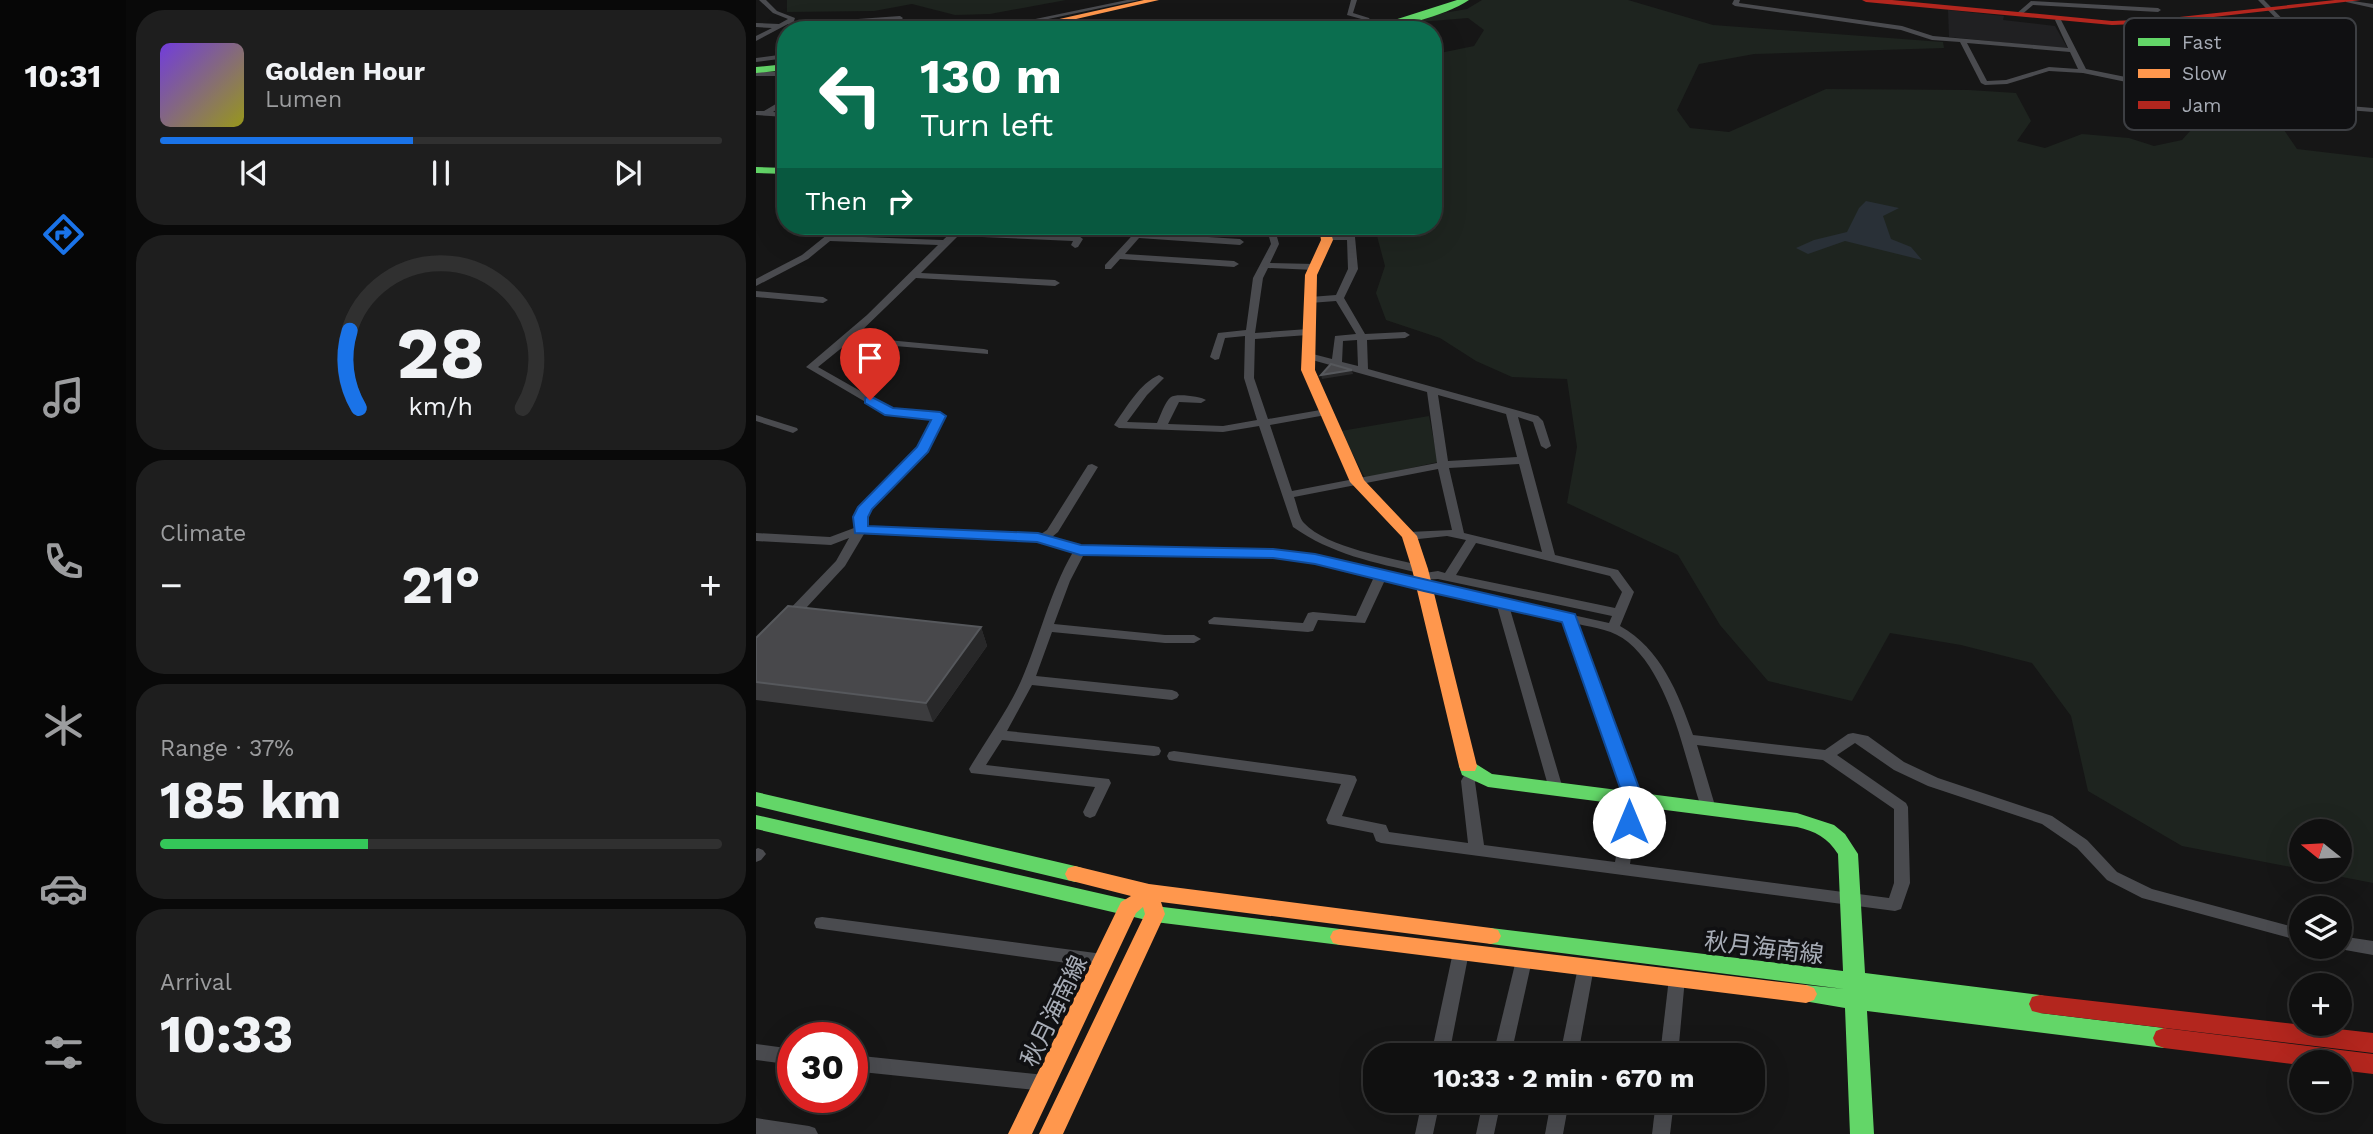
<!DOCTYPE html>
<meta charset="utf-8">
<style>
:root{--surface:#101010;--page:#1e1e1e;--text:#f1f3f6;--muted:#9c9d9f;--line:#303030;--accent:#1a73e8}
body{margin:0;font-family:"Work Sans","Noto Sans JP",sans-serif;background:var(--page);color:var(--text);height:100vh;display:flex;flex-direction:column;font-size:26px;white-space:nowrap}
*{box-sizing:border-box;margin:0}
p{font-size:23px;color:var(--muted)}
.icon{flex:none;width:38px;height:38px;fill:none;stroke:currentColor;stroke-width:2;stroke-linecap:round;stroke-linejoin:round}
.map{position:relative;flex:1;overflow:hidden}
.sheet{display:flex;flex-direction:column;gap:10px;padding:10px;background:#090909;width:630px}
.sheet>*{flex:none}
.banner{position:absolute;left:21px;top:21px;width:665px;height:214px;border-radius:28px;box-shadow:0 7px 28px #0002,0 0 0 2px var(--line);background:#0b6e4f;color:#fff;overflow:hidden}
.needle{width:46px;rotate:288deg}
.controls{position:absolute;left:1533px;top:819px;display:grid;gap:14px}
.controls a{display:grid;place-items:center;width:63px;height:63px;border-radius:50%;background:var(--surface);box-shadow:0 7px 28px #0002,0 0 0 2px var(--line);font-size:35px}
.speed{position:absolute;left:21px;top:1022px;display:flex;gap:14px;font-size:35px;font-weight:700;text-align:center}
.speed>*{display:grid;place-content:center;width:91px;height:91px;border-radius:50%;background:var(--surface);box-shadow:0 7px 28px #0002,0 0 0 2px var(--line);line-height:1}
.speed .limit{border:10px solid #d22;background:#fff;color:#111}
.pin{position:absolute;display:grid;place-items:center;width:60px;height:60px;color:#fff;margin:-72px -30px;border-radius:50% 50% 50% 0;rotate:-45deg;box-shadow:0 0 7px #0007}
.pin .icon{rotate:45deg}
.me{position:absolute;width:77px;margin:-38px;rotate:0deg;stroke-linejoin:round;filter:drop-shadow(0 0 5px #0008)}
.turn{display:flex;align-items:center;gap:24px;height:147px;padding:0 28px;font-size:32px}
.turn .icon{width:91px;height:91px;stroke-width:2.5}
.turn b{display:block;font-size:49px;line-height:60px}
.then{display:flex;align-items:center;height:66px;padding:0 28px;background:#0003;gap:14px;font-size:26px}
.big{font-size:52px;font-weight:700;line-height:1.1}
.sheet .tile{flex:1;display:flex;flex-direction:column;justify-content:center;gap:10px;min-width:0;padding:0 24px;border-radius:28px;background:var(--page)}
.sheet .dial{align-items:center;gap:0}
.dial svg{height:182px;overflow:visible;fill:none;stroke:var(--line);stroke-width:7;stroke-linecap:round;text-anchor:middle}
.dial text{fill:var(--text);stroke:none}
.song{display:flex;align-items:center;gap:21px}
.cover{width:84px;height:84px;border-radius:10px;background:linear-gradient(135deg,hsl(260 70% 55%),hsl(60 70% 35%))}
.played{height:7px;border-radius:4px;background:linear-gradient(90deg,var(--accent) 45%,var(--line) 45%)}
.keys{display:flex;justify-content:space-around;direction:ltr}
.heat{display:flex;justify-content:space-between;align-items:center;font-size:38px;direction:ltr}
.charge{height:10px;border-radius:5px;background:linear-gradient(90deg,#34c759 37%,var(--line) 0)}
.trip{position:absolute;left:607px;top:1043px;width:402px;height:70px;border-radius:28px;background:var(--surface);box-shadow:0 7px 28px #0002,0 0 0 2px var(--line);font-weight:700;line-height:70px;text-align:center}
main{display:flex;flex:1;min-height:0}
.tabs{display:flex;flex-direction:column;width:126px;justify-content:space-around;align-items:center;background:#060606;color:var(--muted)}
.tabs .icon{width:49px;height:49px}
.tabs .selected{color:var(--accent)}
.tabs b{font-size:32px;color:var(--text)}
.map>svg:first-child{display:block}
.built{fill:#202022}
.green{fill:#1e241f}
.water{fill:#293037}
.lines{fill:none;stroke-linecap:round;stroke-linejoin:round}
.stream{stroke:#293037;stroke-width:2.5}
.street{fill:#4a4b4f;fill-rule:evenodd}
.fast{fill:#63d668;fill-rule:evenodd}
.slow{fill:#ff974d;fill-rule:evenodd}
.jam{fill:#b3261e;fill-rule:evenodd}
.wall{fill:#3c3c3e}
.shaded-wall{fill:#282829}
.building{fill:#48484b;stroke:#56585c;stroke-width:2}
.route{fill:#1a73e8;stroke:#114b97;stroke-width:2}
.labels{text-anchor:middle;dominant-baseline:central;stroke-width:7;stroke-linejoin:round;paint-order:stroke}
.near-street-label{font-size:24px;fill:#a7acb6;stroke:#101012}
.key{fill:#101012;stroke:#3d3f43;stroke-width:2}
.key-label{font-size:19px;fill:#a7acb6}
</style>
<main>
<nav class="tabs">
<b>10:31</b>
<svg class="icon selected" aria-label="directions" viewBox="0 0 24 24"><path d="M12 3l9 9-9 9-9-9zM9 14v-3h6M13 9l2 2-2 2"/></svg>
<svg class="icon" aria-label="music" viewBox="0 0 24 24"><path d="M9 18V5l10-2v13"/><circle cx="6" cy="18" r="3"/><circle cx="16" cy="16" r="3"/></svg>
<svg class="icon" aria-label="phone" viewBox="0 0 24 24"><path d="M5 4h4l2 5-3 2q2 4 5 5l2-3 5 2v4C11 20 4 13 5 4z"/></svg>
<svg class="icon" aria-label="climate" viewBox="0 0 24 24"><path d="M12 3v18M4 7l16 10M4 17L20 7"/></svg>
<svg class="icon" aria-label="car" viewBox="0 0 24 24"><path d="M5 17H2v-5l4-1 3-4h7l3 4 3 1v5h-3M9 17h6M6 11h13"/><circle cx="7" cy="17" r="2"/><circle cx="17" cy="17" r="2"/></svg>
<svg class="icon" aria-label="filters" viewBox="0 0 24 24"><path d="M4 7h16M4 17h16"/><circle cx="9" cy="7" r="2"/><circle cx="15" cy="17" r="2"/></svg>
</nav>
<section class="sheet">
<div class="tile">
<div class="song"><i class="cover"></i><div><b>Golden Hour</b><p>Lumen</p></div></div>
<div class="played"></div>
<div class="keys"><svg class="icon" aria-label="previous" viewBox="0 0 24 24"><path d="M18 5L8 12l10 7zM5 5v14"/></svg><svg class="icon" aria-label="pause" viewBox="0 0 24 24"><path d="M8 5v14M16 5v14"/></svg><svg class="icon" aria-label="next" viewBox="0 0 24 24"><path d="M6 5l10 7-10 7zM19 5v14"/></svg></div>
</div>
<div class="tile dial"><svg viewBox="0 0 100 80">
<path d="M14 69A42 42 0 1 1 86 69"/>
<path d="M14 69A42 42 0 0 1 10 35" stroke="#1a73e8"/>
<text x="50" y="56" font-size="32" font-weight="700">28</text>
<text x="50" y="72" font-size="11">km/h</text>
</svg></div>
<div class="tile"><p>Climate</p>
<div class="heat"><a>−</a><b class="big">21°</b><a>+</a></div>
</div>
<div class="tile"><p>Range · 37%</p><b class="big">185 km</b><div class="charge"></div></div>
<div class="tile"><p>Arrival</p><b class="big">10:33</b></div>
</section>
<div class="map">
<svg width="1617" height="1134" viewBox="0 0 1617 1134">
<rect width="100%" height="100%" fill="#161616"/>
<polygon class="built" points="1192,10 1248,16 1247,20 1299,26 1312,49 1193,37"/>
<g class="green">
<polygon points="31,0 310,0 234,14 199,15 156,4 118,11 31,12"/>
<polygon points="726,0 872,0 957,25 1187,42 1188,48 998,54 943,64 921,110 934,128 973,132 1070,89 1213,90 1260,93 1275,121 1261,141 1289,148 1326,134 1373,138 1398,146 1426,140 1444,120 1528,130 1541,149 1617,158 1617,883 1550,870 1584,870 1584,831 1545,831 1545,869 1426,846 1332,791 1315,716 1276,663 1205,645 1134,633 1096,701 1012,681 964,625 922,555 811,503 821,447 811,379 756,377 720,361 684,338 630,320 620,293 629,266 621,236 628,226 677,226 677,51 684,53 718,46 728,30 712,18 664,22 670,16 711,9"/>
<polygon points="673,416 682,462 609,478 585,431"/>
</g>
<polygon class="water" points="1110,201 1143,208 1127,216 1135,239 1155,247 1166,260 1089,241 1052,254 1040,248 1058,240 1091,232 1103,208"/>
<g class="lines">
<polyline class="stream" points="539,24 573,26"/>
<g class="street">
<polygon points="3,0 10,0 21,11 39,18 38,21 60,26 57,28 32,24 0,41 0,36 16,28 0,27 0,23 23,24 32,19 17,13"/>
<polygon points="371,0 383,0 240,30 226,30"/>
<polygon points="595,0 601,0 597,13 613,18 620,29 616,29 609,20 591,15"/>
<path d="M978,0h6l-1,3 163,23 31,10 135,12 -13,-28 3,-2 3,2 25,49 134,27 -42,-57 -26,-17 -1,-1 3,-2 28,18 45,59 146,12v4l-165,-13 -125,-26 -34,-2 -42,13 -22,1 -4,-2 -21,-41 -28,-2 -31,-10 -166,-24 -3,-2zM1211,43l103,9 8,17 -29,-2 -43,13 -19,1z"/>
<polygon points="1502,0 1508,0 1543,36 1543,38 1539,38"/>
<polygon points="1590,0 1617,4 1617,8 1590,2"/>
<polygon points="1275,1 1402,8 1405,10 1402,12 1277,5 1264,16 1260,16 1260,14"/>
<polygon points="144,16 147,18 146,19 103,23 84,30 74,30 102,19"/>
<polygon points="151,21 156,22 149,30 142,30"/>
<polygon points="189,22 194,23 188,30 181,30"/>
<polygon points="513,22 608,30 513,26 375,30 395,24"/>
<polygon points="30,54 30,58 0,62 0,58"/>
<rect x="0" y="72" width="30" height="4"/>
<polygon points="30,98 30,103 17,112 30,113 30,117 0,115 0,111 8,111"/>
<path d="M82,226h9l-11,10 107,4 15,-14h9l-4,5 116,5 4,3 -5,8 -3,1 -4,-3 2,-4 -115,-5 -37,37 134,7 5,3 -5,3 -139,-8 -61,59 129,12 4,1v4l-139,-12 -31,25 74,42 47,4 5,3 -17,35 -56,58 -5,8v10l175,7 6,-4 41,-65 4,-1 6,3 -40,65 -6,5 29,9 193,3 41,6 109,27 185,41 3,-7 -174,-37 -20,1 -2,-3 2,-3 20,-3 7,2 21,-33 -19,-4 -38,4 -6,-4 6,-4 43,-2 -14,-61 -144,28c3,8 5,21 10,26 23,25 88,35 120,43l2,3 -6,4c-45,-10 -89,-19 -127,-46l-34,-101 -36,6 -104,-4 -5,-3c12,-17 26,-42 45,-50l5,3 -17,17 -20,27 30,1c3,-6 8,-22 14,-26 6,-4 31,0 35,3l-5,3 -22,-1 -11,22 55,2 34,-6 -13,-42 1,-42 -20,2 -6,21 -4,1 -5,-3 8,-24 28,-3 7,-52 18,-34 -5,-18h8l5,18 -9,19 45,1 5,3 -5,3 -47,-2 -5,10 -8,55 53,-4 5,3 -5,3 -53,4 -1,39 14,41 58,-10 5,3 -5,3 -56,10 22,66 145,-28 -10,-71 -122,-34 -1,-2 5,-3 23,6 3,-23 21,-2 -20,-33 -26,2 -5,-3 5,-3 26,-2 12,-26 -1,-29h-20l-4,-3 1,-2 23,-1 3,-8h8l-3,11 3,32 -14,29 21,36 40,-2 5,3 -5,3 -38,2 1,29 170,47 5,5 8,25 -5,3 -5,-3 -8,-24 -15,-5 37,138 63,15 16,22 -14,34c41,23 58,67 73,109l132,15 23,-16 5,-1 15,3 36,26 34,16 114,38 35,24 30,32 35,17 149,40v12l-159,-43 -35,-18 -30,-32 -35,-24 -114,-38 -34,-16 -39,-27 -18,12 69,48 2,4 2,76 -9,26 -6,2 -514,-68 -5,-2 -3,-8 -45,-9 -2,-4 15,-36 -167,-23 -5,-1 -2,-4 2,-4 5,-1 176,24 5,1 2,4 -15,36 44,9 3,7 79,11 -7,-62c4,-8 9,-12 18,-10l2,4 -6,7 9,63 131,17 11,-63 -62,-178 -54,-12 53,180 -2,4 -5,1 -5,-1 -2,-4 -52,-183 -112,-26 -20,43 -47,-3 -5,11 -5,1 -99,-8 -1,-3 6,-4 89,6 5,-10 5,-1 43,4 18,-39 -59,-14 -41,-6 -190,-3 -14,27 -16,43 111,11h29l7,4 -7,4h-29l-113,-11 -16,44 136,14 5,2 2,3 -2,3 -5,2 -140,-15 -25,46 147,15 5,1 2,4 -2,4 -5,1 -152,-16 -16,25 123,14 2,4 -14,29 -2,4 -5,2 -5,-2 -2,-4 12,-25 -124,-14 -2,-4c17,-29 38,-57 52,-88 19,-43 28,-88 52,-129l-36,-11 -173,-7 -19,32 -51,55h-10l-1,-3 1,-3 52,-54 13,-23 -18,7 -75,-4v-8l74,4 24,-9v-11l8,-12 56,-57 14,-29 -46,-5 -80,-47 61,-52 71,-70 -108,-4 -22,18 -52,27v-7l46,-24zM601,340l1,26 -16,-4 1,-21zM682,395l68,19 11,43 -69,4zM763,464l23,88 -78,-19 -15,-65zM720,543l134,33 12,16 -7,16 -159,-33zM822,624c17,4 36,6 50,18 33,27 50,85 61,125 5,15 8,32 15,46l5,2 5,-2 2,-4 -19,-64 126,15 71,49v74l-5,15 -259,-34 10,-65z"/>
<polygon points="385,226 393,226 388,233 484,239 488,242 484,245 383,238 369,254 478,261 483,264 478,267 364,259 355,269 349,269 349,265"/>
<polygon points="0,291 67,297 72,300 67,303 0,297"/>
<polygon points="0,415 41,428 42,430 37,433 0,421"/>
<polygon points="2,848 7,850 10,854 5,860 0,862 0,849"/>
<polygon points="66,917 347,954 353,956 355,961 353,966 347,968 66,929 60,928 58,923 60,918"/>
<polygon points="1584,936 1617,941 1617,955 1578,948 1584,947"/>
<polygon points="705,945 711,947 713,952 693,1055 675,1055 697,952 699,947"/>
<polygon points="768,953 774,955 776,960 755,1055 737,1055 760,960 762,955"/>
<polygon points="830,960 836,962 838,967 822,1055 804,1055 822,967 824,962"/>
<polygon points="921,971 927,973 929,978 922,1055 904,1055 913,978 915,973"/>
<polygon points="0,1044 37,1049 37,1065 0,1060"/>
<polygon points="96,1055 289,1075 295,1077 298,1083 295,1089 289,1091 96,1071"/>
<polygon points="666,1101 684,1101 677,1134 659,1134"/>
<polygon points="727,1101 745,1101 738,1134 720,1134"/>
<polygon points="795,1101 813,1101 807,1134 789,1134"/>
<polygon points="900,1101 918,1101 914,1134 896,1134"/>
<polygon points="0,1118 53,1126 59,1128 62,1134 0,1134"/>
</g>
<g class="fast">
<path d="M701,0h12c-24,16 -77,30 -106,30z"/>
<polygon points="30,64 30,70 0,73 0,67"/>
<polygon points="0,167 30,168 30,174 0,173"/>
<path d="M712,759l24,15 305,39 37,12 11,9 13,20 7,119 175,22 8,2 3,7 -3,7 -8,2 -174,-21 298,36 8,3 3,7 -3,7 -8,3 -297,-37 7,123h-24l-5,-126 -47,-8 -3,-6 3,-6 8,-3 38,4 -353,-45 -7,-2 -3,-6 3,-6 7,-2 352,43 -5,-117c-10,-16 -23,-23 -41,-27l-309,-40 -26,-12 -3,-9 2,-5z"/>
<polygon points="0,792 319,866 326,868 329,874 326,880 319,882 0,806"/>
<polygon points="0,815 399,906 584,929 591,931 594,937 591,943 584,945 399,922 0,829"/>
</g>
<g class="slow">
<polygon points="388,0 403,0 272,30 255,30"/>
<polygon points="563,226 573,226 577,240 561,275 559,370 608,480 661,536 672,569 721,766 719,771 705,771 703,766 656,569 646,537 594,482 545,370 549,275 565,240"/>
<polygon points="319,866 393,884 735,928 742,930 745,936 742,942 735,944 405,902 409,914 307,1134 283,1134 389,914 387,907 380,913 276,1134 252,1134 362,908 365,902 375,896 312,880 309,874 312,868"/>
<polygon points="584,929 1050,985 1058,988 1061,994 1058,1000 1050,1003 584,945 577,943 574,937 577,931"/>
</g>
<g class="jam">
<polygon points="1106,0 1136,0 1356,21 1405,19 1579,0 1605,0 1405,23 1356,25 1110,2"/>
<polygon points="1284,995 1617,1033 1617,1053 1284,1013 1276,1011 1273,1004 1276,997"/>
<polygon points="1408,1028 1617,1054 1617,1074 1584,1070 1584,1062 1545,1062 1545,1065 1408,1048 1400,1045 1397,1038 1400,1031"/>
</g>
</g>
<polygon class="wall" points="225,627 231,646 177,722 0,700 0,638"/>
<g class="shaded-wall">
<polygon points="596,370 597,374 566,379 565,375"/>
<polygon points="225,627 231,646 177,722 170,703"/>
</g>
<g class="building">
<polygon points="575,364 596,370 565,375"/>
<polygon points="32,606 225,627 170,703 0,682 0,638"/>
</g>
<polygon class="route" points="114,396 137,408 184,412 190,416 172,452 116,509 112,517 112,526 282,533 325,545 517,549 559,554 819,614 887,799 880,827 873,829 866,827 863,822 868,799 806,622 668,591 559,564 517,558 324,555 281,542 99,533 97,517 102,507 161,447 175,420 129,415 109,403 109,398"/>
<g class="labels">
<g class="near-street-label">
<text transform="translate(1008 948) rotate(7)">秋月海南線</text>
<text transform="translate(298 1011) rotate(-64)">秋月海南線</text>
</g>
</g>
<rect x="1368" y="18" width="232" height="112" rx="10" class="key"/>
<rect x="1382" y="38" width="32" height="8" fill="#63d668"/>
<rect x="1382" y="69" width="32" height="9" fill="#ff974d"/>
<rect x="1382" y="101" width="32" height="8" fill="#b3261e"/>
<g class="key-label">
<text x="1426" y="49">Fast</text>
<text x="1426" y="80">Slow</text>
<text x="1426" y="112">Jam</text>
</g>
</svg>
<div class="controls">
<a><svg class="needle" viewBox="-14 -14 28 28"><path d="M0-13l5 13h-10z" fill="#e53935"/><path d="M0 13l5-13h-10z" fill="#9c9d9f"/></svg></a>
<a><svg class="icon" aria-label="layers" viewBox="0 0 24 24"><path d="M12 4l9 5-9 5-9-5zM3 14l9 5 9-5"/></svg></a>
<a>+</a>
<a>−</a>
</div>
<div class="speed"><div class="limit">30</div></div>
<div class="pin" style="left:114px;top:400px;background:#d93025"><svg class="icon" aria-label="arrive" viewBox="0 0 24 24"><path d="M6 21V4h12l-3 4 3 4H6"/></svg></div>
<svg class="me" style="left:873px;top:822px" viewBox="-20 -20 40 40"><circle r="19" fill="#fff"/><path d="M0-13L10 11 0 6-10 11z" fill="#1a73e8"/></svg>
<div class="trip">10:33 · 2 min · 670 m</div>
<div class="banner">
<div class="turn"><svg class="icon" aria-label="left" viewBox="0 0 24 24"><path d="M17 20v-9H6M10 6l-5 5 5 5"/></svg><div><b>130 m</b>Turn left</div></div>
<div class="then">Then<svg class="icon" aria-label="right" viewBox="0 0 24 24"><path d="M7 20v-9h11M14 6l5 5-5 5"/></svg></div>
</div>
</div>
</main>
